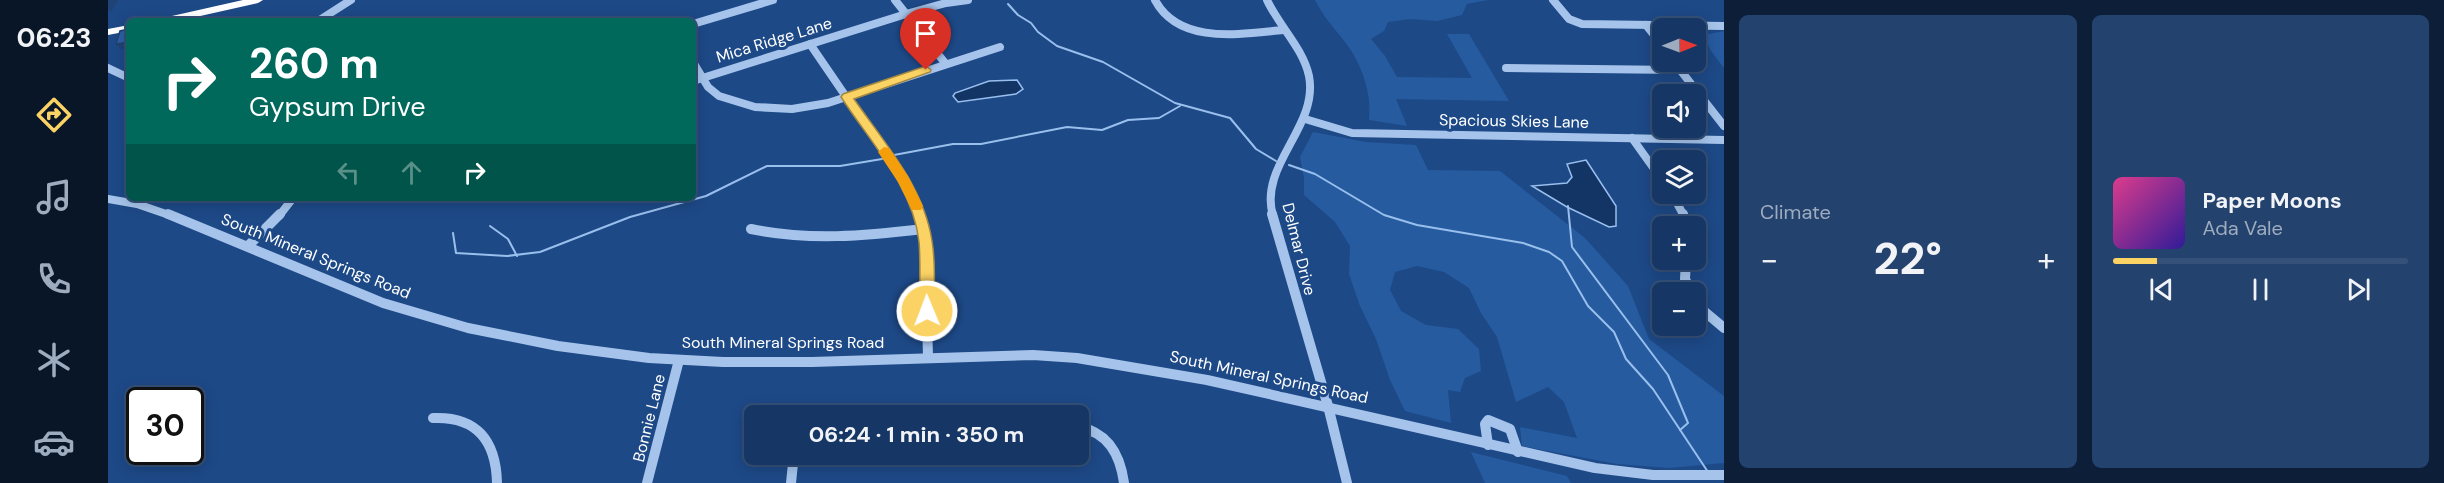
<!DOCTYPE html>
<meta charset="utf-8">
<style>
:root{--surface:#163765;--page:#23426e;--text:#f1f3f6;--muted:#9eacbf;--line:#355179;--accent:#fbd264}
body{margin:0;font-family:"DM Sans",sans-serif;background:var(--page);color:var(--text);height:100vh;display:flex;flex-direction:column;font-size:22px;white-space:nowrap}
*{box-sizing:border-box;margin:0}
p{font-size:20px;color:var(--muted)}
.icon{flex:none;width:33px;height:33px;fill:none;stroke:currentColor;stroke-width:2;stroke-linecap:round;stroke-linejoin:round}
.map{position:relative;flex:1;overflow:hidden}
.panel{display:flex;flex-direction:column;gap:15px;padding:15px;background:#0c1e38;width:720px}
.panel>*{flex:none}
.guide{position:absolute;left:18px;top:18px;width:570px;height:183px;border-radius:9px;box-shadow:0 3px 15px #0003,0 0 0 2px var(--line);background:#00695c;color:#fff;overflow:hidden}
.needle{width:39px;rotate:89deg}
.fabs{position:absolute;left:1544px;top:18px;display:grid;gap:12px}
.fabs a{display:grid;place-items:center;width:54px;height:54px;border-radius:9px;background:var(--surface);box-shadow:0 3px 15px #0003,0 0 0 2px var(--line);font-size:30px}
.speed{position:absolute;left:18px;top:387px;display:flex;gap:12px;font-size:30px;font-weight:700;text-align:center}
.speed>*{display:grid;place-content:center;width:78px;height:78px;border-radius:50%;background:var(--surface);box-shadow:0 3px 15px #0003,0 0 0 2px var(--line);line-height:1}
.speed .limit{border:3px solid #111;border-radius:9px;background:#fff;color:#111}
.pin{position:absolute;display:grid;place-items:center;width:51px;height:51px;color:#fff;margin:-62px -26px;border-radius:50% 50% 50% 0;rotate:-45deg;box-shadow:0 0 6px #0007}
.pin .icon{rotate:45deg}
.me{position:absolute;width:66px;margin:-33px;rotate:359deg;stroke-linejoin:round;filter:drop-shadow(0 0 4px #0008)}
.turn{display:flex;align-items:center;gap:21px;height:126px;padding:0 24px;font-size:27px}
.turn .icon{width:78px;height:78px;stroke-width:2.5}
.turn b{display:block;font-size:42px;line-height:51px}
.lanes{display:flex;align-items:center;height:57px;padding:0 24px;background:#0003;justify-content:center;gap:30px;direction:ltr}
.lanes .off{opacity:.35}
.big{font-size:45px;font-weight:700;line-height:1.1}
.panel .widget{flex:1;display:flex;flex-direction:column;justify-content:center;gap:9px;min-width:0;padding:0 21px;border-radius:9px;background:var(--page)}
.song{display:flex;align-items:center;gap:18px}
.cover{width:72px;height:72px;border-radius:9px;background:linear-gradient(135deg,hsl(330 70% 55%),hsl(250 70% 35%))}
.played{height:6px;border-radius:3px;background:linear-gradient(90deg,var(--accent) 15%,var(--line) 15%)}
.keys{display:flex;justify-content:space-around;direction:ltr}
.heat{display:flex;justify-content:space-between;align-items:center;font-size:33px;direction:ltr}
.panel .tiles{flex:1;display:grid;gap:15px;grid-template-columns:repeat(2,1fr)}
.trip{position:absolute;left:636px;top:405px;width:345px;height:60px;border-radius:9px;background:var(--surface);box-shadow:0 3px 15px #0003,0 0 0 2px var(--line);font-weight:700;line-height:60px;text-align:center}
main{display:flex;flex:1;min-height:0}
.tab-bar{display:flex;flex-direction:column;width:108px;justify-content:space-around;align-items:center;background:#091628;color:var(--muted)}
.tab-bar .icon{width:42px;height:42px}
.tab-bar .current{color:var(--accent)}
.tab-bar b{font-size:27px;color:var(--text)}
.map>svg:first-child{display:block}
.green{fill:#265ba0}
.water{fill:#133566;stroke:#99bfed;stroke-width:1.5}
.lines{fill:none;stroke-linecap:round;stroke-linejoin:round}
.stream{stroke:#99bfed;stroke-width:2}
.minor-far1{stroke:#a6c4eb;stroke-width:8}
.minor{stroke:#a6c4eb;stroke-width:10}
.highway{fill:#fff;fill-rule:evenodd}
.shaded-wall{fill:#1f4374}
.building{fill:#2c60a5;stroke:#1f4374;stroke-width:1.5}
.route{fill:#fbd264;stroke:#a38841;stroke-width:1.5}
.slow{fill:#f59e0b}
.labels{text-anchor:middle;dominant-baseline:central;stroke-width:6;stroke-linejoin:round;paint-order:stroke}
.street-label{font-size:16px;fill:#fff;stroke:#1d4987}
</style>
<main>
<nav class="tab-bar">
<b>06:23</b>
<svg class="icon current" aria-label="directions" viewBox="0 0 24 24"><path d="M12 3l9 9-9 9-9-9zM9 14v-3h6M13 9l2 2-2 2"/></svg>
<svg class="icon" aria-label="music" viewBox="0 0 24 24"><path d="M9 18V5l10-2v13"/><circle cx="6" cy="18" r="3"/><circle cx="16" cy="16" r="3"/></svg>
<svg class="icon" aria-label="phone" viewBox="0 0 24 24"><path d="M5 4h4l2 5-3 2q2 4 5 5l2-3 5 2v4C11 20 4 13 5 4z"/></svg>
<svg class="icon" aria-label="climate" viewBox="0 0 24 24"><path d="M12 3v18M4 7l16 10M4 17L20 7"/></svg>
<svg class="icon" aria-label="car" viewBox="0 0 24 24"><path d="M5 17H2v-5l4-1 3-4h7l3 4 3 1v5h-3M9 17h6M6 11h13"/><circle cx="7" cy="17" r="2"/><circle cx="17" cy="17" r="2"/></svg>
</nav>
<div class="map">
<svg width="1616" height="483" viewBox="0 0 1616 483">
<rect width="100%" height="100%" fill="#1d4987"/>
<g class="green">
<path d="M1207,0h173l-21,4 -5,11 -25,6 -27,-2 -22,3 -4,9 -13,8 14,17 12,21 75,1 -25,-44h22l40,67 -113,-2 11,27 -38,-6c3,-27 -7,-56 -24,-78 -11,-14 -22,-26 -30,-42z"/>
<polygon points="1616,31 1616,68 1603,51 1596,35"/>
<polygon points="1205,132 1258,142 1308,145 1320,170 1392,171 1477,238 1520,286 1541,339 1616,396 1616,463 1561,468 1509,464 1414,446 1412,427 1469,438 1456,402 1440,387 1408,402 1389,337 1373,313 1361,288 1336,272 1309,266 1287,272 1282,290 1293,311 1318,325 1350,329 1371,349 1373,371 1357,378 1352,392 1340,390 1343,423 1297,411 1282,380 1268,339 1252,306 1241,274 1242,246 1227,222 1196,195 1196,178 1192,157"/>
<polygon points="1363,452 1459,476 1463,483 1377,483"/>
</g>
<g class="water">
<polygon points="909,80 915,89 908,94 850,102 845,96 847,93 881,81"/>
<polygon points="1478,160 1508,206 1508,226 1501,227 1459,207 1424,186 1459,183 1464,177 1459,164"/>
</g>
<g class="lines">
<g class="stream">
<polyline points="900,4 910,15 923,23 930,32 949,46 995,62 1067,103 1122,118 1148,149 1168,161"/>
<polyline points="786,155 845,144 873,144 959,127 994,130 1020,120 1051,118 1072,106"/>
<polyline points="1181,165 1207,174 1276,215 1309,225 1415,243 1441,252 1454,261 1480,306 1506,332 1518,359 1545,389 1600,472"/>
<polyline points="1460,206 1464,247 1560,375 1580,423 1572,430"/>
<polyline points="382,226 400,239 409,256"/>
<polyline points="345,233 348,253 399,256 432,252 522,217 598,196 659,166 732,166 774,159"/>
</g>
<g class="minor-far1">
<polyline points="787,0 837,63"/>
<path d="M1047,0c24,45 85,34 128,30"/>
<path d="M1159,0c12,26 36,48 42,76 10,51 -51,89 -36,140"/>
<polyline points="1445,0 1461,19 1474,24 1616,26"/>
<polyline points="210,21 243,0"/>
<polyline points="585,24 665,0"/>
<polyline points="1538,25 1554,45"/>
<polyline points="702,44 795,180 811,216"/>
<polyline points="585,62 600,87 611,96 647,107 684,109 720,103 892,47"/>
<polyline points="1566,62 1616,126"/>
<polyline points="0,68 21,78"/>
<polyline points="1398,68 1572,70"/>
<polyline points="585,81 798,14 838,3 860,0"/>
<polyline points="1197,119 1244,133 1616,140"/>
<polyline points="1524,138 1554,180"/>
<polyline points="1564,194 1576,216"/>
<polyline points="0,199 29,204 64,216"/>
<polyline points="171,216 185,198"/>
</g>
<g class="minor">
<polyline points="60,214 275,303 360,328 450,346 541,358 615,362 704,362 925,355 969,358 1099,380 1487,468 1545,475 1616,475"/>
<polyline points="811,214 817,241 820,357"/>
<polyline points="1164,214 1220,406 1239,483"/>
<polyline points="1575,214 1579,226"/>
<path d="M643,229c58,12 114,7 172,0"/>
<polyline points="140,246 172,214"/>
<polyline points="1578,260 1577,279 1583,292"/>
<polyline points="1587,299 1597,312 1616,328"/>
<path d="M325,418c44,-2 63,23 64,65"/>
<path d="M970,427c30,5 42,27 46,56"/>
<polyline points="1380,445 1377,424 1380,420 1402,429 1410,452"/>
<polyline points="539,483 571,360"/>
<polyline points="683,483 686,454"/>
</g>
<g class="highway">
<polygon points="135,0 155,0 150,3 70,21 50,21 55,18"/>
<polygon points="21,25 21,31 0,35 0,29"/>
</g>
</g>
<g class="shaded-wall">
<polygon points="1,0 10,0 3,12 0,9 0,2"/>
<polygon points="21,42 21,48 13,49 8,44"/>
</g>
<polygon class="building" points="21,29 21,42 8,44 12,31"/>
<path class="route" d="M818,66l5,4 -1,2 -76,27c30,43 70,88 78,142 4,22 2,47 2,70l-2,4h-10l-2,-4c-1,-23 1,-47 -1,-69 -6,-56 -49,-100 -78,-145l2,-3z"/>
<polygon class="slow" points="776,147 781,148 800,176 815,206 813,210 804,210 790,182 770,152"/>
<g class="labels">
<g class="street-label">
<text transform="translate(666 40) rotate(-17)">Mica Ridge Lane</text>
<text transform="translate(1406 121) rotate(1)">Spacious Skies Lane</text>
<text transform="translate(1191 249) rotate(76)">Delmar Drive</text>
<text transform="translate(208 256) rotate(22)">South Mineral Springs Road</text>
<text x="675" y="342">South Mineral Springs Road</text>
<text transform="translate(1161 377) rotate(12)">South Mineral Springs Road</text>
<text transform="translate(541 418) rotate(-76)">Bonnie Lane</text>
</g>
</g>
</svg>
<div class="fabs">
<a><svg class="needle" viewBox="-14 -14 28 28"><path d="M0-13l5 13h-10z" fill="#e53935"/><path d="M0 13l5-13h-10z" fill="#9eacbf"/></svg></a>
<a><svg class="icon" aria-label="sound" viewBox="0 0 24 24"><path d="M4 9h4l5-4v14l-5-4H4zM17 9q2 3 0 6"/></svg></a>
<a><svg class="icon" aria-label="layers" viewBox="0 0 24 24"><path d="M12 4l9 5-9 5-9-5zM3 14l9 5 9-5"/></svg></a>
<a>+</a>
<a>−</a>
</div>
<div class="speed"><div class="limit">30</div></div>
<div class="pin" style="left:818px;top:70px;background:#d93025"><svg class="icon" aria-label="arrive" viewBox="0 0 24 24"><path d="M6 21V4h12l-3 4 3 4H6"/></svg></div>
<svg class="me" style="left:819px;top:311px" viewBox="-20 -20 40 40"><circle r="17" fill="#fbd264" stroke="#fff" stroke-width="3"/><path d="M0-11L8 9 0 5-8 9z" fill="#fff"/></svg>
<div class="trip">06:24 · 1 min · 350 m</div>
<div class="guide">
<div class="turn"><svg class="icon" aria-label="right" viewBox="0 0 24 24"><path d="M7 20v-9h11M14 6l5 5-5 5"/></svg><div><b>260 m</b>Gypsum Drive</div></div>
<div class="lanes"><svg class="icon off" aria-label="left" viewBox="0 0 24 24"><path d="M17 20v-9H6M10 6l-5 5 5 5"/></svg><svg class="icon off" aria-label="ahead" viewBox="0 0 24 24"><path d="M12 20V5M6 11l6-6 6 6"/></svg><svg class="icon" aria-label="right" viewBox="0 0 24 24"><path d="M7 20v-9h11M14 6l5 5-5 5"/></svg></div>
</div>
</div>
<section class="panel">
<div class="tiles">
<div class="widget"><p>Climate</p>
<div class="heat"><a>−</a><b class="big">22°</b><a>+</a></div>
</div>
<div class="widget">
<div class="song"><i class="cover"></i><div><b>Paper Moons</b><p>Ada Vale</p></div></div>
<div class="played"></div>
<div class="keys"><svg class="icon" aria-label="previous" viewBox="0 0 24 24"><path d="M18 5L8 12l10 7zM5 5v14"/></svg><svg class="icon" aria-label="pause" viewBox="0 0 24 24"><path d="M8 5v14M16 5v14"/></svg><svg class="icon" aria-label="next" viewBox="0 0 24 24"><path d="M6 5l10 7-10 7zM19 5v14"/></svg></div>
</div>
</div>
</section>
</main>
